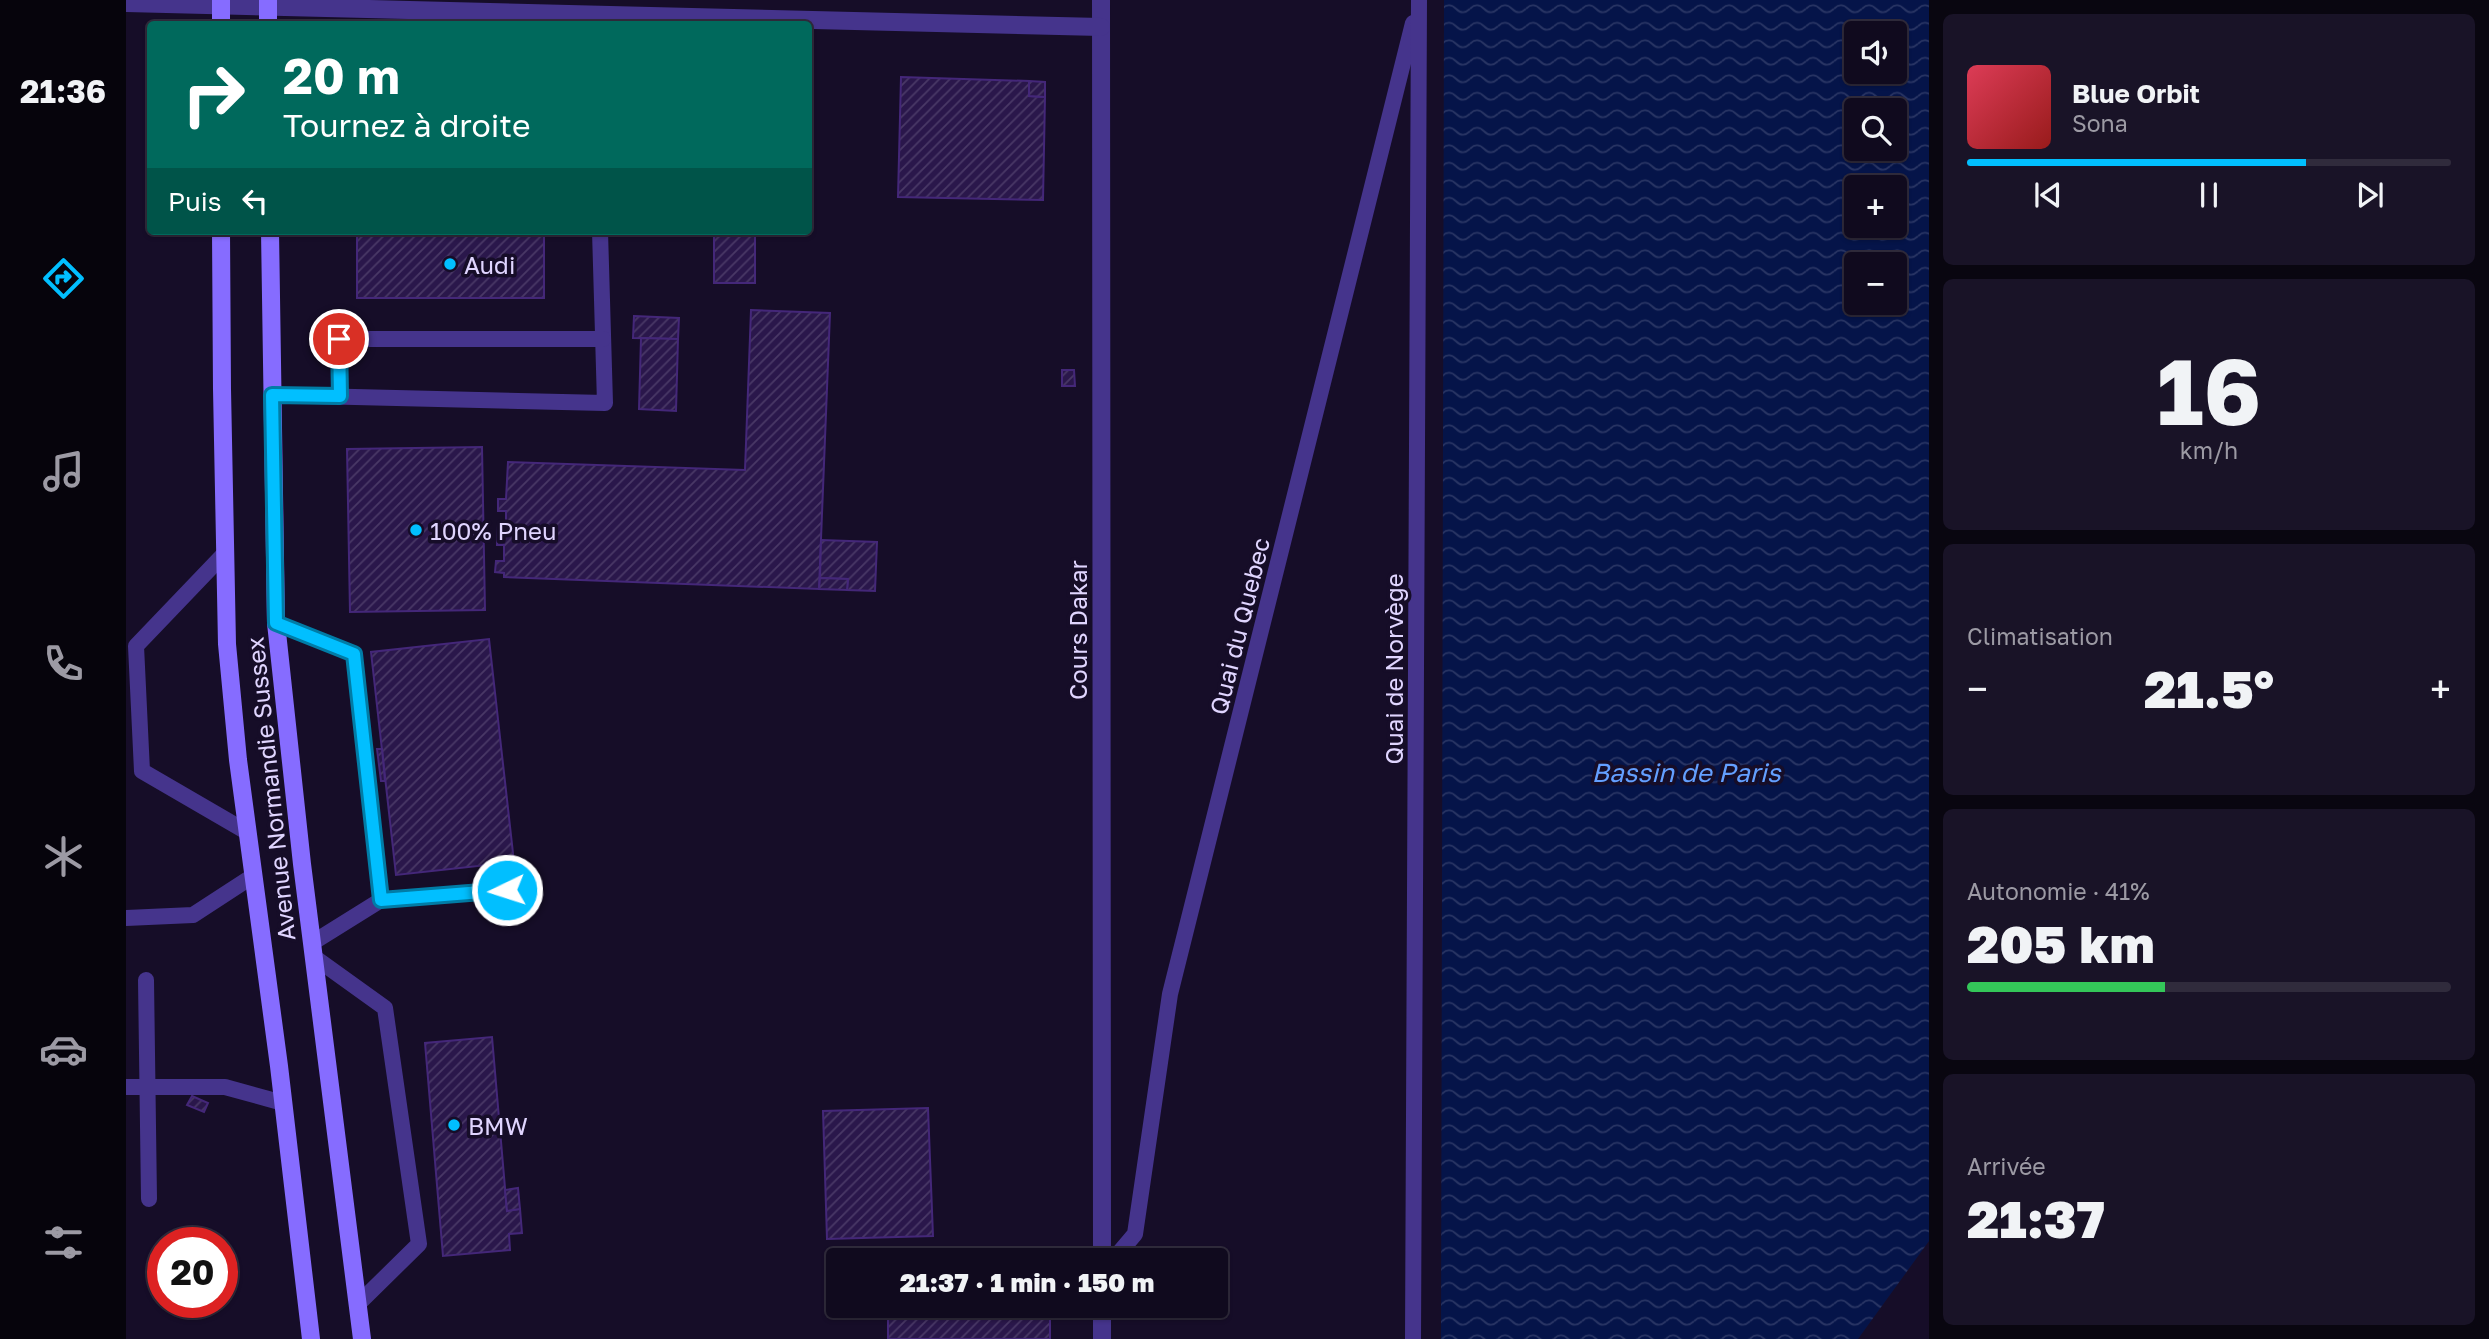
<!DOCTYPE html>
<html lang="fr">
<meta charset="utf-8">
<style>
:root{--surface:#100a1e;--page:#191327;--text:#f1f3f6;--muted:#9c9aa4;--line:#302b3c;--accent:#01bfff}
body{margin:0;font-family:"Golos Text",sans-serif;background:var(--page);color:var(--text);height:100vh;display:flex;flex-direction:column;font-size:26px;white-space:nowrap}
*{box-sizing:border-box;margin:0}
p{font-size:23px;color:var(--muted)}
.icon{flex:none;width:38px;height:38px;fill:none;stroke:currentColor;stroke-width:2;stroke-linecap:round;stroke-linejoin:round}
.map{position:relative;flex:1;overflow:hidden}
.details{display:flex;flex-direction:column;gap:14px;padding:14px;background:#090610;width:560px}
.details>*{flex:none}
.banner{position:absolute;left:21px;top:21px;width:665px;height:214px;border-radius:7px;box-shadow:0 2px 5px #0004,0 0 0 2px var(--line);background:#00695c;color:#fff;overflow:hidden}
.fabs{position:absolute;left:1718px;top:21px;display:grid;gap:14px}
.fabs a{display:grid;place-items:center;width:63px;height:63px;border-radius:7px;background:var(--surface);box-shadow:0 2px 5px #0004,0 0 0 2px var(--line);font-size:35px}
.speed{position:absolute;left:21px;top:1227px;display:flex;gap:14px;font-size:35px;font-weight:700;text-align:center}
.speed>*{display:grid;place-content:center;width:91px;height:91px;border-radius:50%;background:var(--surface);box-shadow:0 2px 5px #0004,0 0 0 2px var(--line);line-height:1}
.speed .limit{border:10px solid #d22;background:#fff;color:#111}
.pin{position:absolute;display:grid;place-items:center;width:60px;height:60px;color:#fff;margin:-30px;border:4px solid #fff;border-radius:50%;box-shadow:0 2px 7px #0007}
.me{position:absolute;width:77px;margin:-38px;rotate:266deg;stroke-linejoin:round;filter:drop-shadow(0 0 5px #0008)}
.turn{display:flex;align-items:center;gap:24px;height:147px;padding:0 21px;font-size:32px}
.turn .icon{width:91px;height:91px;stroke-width:2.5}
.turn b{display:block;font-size:49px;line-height:60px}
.then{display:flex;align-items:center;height:66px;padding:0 21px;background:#0003;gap:14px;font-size:26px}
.big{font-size:52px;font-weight:800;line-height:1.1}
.details .widget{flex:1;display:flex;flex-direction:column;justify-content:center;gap:10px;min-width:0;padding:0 24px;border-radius:10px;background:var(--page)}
.details .dial{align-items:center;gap:0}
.dial b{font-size:91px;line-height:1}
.song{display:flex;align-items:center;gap:21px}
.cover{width:84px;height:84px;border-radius:10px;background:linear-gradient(135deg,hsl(350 70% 55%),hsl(0 70% 35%))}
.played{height:7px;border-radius:4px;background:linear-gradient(90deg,var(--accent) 70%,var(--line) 70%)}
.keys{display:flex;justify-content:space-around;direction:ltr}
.heat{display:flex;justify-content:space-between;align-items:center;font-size:38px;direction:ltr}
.charge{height:10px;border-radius:5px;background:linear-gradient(90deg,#34c759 41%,var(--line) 0)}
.trip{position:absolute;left:700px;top:1248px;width:402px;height:70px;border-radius:7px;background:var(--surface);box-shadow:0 2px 5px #0004,0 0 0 2px var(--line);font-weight:800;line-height:70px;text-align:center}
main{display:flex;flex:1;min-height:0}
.dock{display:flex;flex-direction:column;width:126px;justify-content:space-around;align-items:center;background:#06040c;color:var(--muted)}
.dock .icon{width:49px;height:49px}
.dock .on{color:var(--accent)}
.dock b{font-size:32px;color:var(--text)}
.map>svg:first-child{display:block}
.water{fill:url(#water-waves);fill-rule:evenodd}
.building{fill:url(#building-hatch);stroke:#442779;stroke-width:2}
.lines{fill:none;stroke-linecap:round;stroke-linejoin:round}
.service{stroke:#45348c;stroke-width:16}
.minor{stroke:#45348c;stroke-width:18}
.secondary{stroke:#866cff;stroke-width:18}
.route-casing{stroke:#017ca6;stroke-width:18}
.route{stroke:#01bfff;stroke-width:12}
.poi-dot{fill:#01bfff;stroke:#160d28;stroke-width:2.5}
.labels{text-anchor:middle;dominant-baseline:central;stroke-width:7;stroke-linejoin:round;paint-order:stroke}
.poi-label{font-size:24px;fill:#e0d5ff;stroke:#160d28;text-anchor:start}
.street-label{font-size:24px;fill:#e0d5ff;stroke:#160d28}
.water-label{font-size:26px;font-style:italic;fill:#639fff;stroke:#160d28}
</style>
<main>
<nav class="dock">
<b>21:36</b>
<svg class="icon on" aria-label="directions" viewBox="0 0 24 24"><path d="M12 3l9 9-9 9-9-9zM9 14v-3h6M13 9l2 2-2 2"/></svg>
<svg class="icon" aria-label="music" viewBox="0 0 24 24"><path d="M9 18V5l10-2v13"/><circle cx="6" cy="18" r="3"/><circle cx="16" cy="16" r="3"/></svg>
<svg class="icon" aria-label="phone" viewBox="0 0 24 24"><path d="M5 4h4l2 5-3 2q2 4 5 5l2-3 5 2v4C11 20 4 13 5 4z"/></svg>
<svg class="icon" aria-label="climate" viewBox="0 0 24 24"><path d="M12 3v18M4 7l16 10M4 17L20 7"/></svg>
<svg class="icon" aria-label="car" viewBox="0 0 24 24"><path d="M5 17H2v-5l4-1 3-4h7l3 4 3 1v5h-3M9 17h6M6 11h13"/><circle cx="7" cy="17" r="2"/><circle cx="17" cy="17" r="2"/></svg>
<svg class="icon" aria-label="filters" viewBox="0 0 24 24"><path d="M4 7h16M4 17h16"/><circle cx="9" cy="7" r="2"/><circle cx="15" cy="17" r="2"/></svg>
</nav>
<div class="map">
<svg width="1803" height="1339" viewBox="0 0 1803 1339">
<defs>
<pattern id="water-waves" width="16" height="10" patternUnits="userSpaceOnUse" patternTransform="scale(1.75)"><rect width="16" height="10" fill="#051449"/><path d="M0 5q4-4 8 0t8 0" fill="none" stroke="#293564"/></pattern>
<pattern id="building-hatch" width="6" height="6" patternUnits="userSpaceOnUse" patternTransform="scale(1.75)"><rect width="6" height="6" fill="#2a174b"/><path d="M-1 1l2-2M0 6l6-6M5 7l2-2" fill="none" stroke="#493866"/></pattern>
</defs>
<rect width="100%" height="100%" fill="#160d28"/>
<path class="water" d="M1318,0h485v1241l-71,98h-417zM1731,33h38v39h-38zM1731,110h38v39h-38zM1731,187h38v39h-38zM1731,264h38v39h-38z"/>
<g class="building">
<polygon points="775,77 903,81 903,96 919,97 917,200 772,197"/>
<polygon points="903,81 919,82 919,97 903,96"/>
<rect x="231" y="231" width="187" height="67"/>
<rect x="588" y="231" width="41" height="52"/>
<polygon points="625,310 704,313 693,589 378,577 378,573 369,572 370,561 378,561 378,545 371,545 372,523 380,523 380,511 372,511 372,499 380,499 382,462 619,470"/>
<polygon points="508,316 553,318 552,339 507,338"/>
<polygon points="515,338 552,339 550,411 513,409"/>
<polygon points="936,370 948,370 949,386 936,386"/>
<polygon points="356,447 359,610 224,612 221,449"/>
<polygon points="695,540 751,542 749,591 721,590 722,579 694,578"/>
<polygon points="694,578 722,579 721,590 693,589"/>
<polygon points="363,639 388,862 270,875 245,652"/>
<polygon points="251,749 256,749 259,781 255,781"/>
<polygon points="366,1037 381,1211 394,1209 396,1233 383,1234 384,1250 317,1256 299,1043"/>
<polygon points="66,1096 82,1103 78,1112 61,1105"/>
<polygon points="802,1108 807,1236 701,1239 697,1111"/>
<polygon points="392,1188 394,1209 381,1211 379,1190"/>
<rect x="762" y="1318" width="162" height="21"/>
</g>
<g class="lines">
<g class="service">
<polyline points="146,395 479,403 474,231"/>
<polyline points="213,396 213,339 477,339"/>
<polyline points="99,553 10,646 16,771 121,832"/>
<polyline points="150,623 228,654 255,900 186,943"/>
<polyline points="255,900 381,890"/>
<polyline points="0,918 67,915 127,876"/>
<polyline points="188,957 259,1008 293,1244 232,1304"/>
<polyline points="20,980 23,1199"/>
<polyline points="0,1087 99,1087 157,1103"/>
<polyline points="987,1260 1009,1234 1044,994 1287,23"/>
<polyline points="1287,1339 1293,0"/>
</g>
<g class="minor">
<polyline points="975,0 976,1260"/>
<polyline points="0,3 975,27"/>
<polyline points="976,1306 976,1339"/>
</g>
<g class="secondary">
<polyline points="95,0 95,24"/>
<polyline points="142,24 142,0"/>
<polyline points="95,231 96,389 101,644 112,760 153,1066 185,1339"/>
<polyline points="144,231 150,623 176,864 236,1339"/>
</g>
</g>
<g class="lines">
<defs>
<polyline id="route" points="213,339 214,396 146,395 150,623 228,654 255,900 381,890"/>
</defs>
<use href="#route" class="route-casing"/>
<use href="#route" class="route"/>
</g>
<g class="poi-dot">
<circle cx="324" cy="264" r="7"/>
<circle cx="290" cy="530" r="7"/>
<circle cx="328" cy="1125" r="7"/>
</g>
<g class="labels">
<g class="poi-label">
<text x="338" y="264">Audi</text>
<text x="304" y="530">100% Pneu</text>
<text x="342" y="1125">BMW</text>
</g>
<g class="street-label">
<text transform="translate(1113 626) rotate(-76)">Quai du Quebec</text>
<text transform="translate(951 630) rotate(-90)">Cours Dakar</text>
<text transform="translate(1267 669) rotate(-90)">Quai de Norvège</text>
<text transform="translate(144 789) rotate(-96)">Avenue Normandie Sussex</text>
</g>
<g class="water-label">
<text x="1560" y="772">Bassin de Paris</text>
</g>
</g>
</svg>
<div class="fabs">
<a><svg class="icon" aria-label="sound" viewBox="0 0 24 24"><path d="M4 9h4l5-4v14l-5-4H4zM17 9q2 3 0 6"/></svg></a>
<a><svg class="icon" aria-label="search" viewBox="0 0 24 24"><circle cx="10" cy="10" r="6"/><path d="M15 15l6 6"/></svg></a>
<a>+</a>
<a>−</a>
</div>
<div class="speed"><div class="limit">20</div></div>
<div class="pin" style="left:213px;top:339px;background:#d93025"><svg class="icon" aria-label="arrive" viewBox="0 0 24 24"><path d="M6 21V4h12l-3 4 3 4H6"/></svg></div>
<svg class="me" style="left:381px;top:890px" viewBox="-20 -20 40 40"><circle r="17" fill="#01bfff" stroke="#fff" stroke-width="3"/><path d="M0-11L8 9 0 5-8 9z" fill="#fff"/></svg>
<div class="trip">21:37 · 1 min · 150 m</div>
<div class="banner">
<div class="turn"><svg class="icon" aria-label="right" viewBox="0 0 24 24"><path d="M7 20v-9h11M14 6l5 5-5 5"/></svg><div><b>20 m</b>Tournez à droite</div></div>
<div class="then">Puis<svg class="icon" aria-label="left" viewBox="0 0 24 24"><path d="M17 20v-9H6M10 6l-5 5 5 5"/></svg></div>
</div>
</div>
<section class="details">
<div class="widget">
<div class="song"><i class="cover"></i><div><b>Blue Orbit</b><p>Sona</p></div></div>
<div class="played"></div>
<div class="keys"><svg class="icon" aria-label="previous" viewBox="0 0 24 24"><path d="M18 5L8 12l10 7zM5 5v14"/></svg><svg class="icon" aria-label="pause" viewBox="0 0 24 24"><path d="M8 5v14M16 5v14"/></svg><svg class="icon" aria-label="next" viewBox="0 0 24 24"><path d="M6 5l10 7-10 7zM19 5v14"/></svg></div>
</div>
<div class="widget dial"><b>16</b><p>km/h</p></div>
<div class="widget"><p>Climatisation</p>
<div class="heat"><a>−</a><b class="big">21.5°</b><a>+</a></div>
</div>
<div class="widget"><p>Autonomie · 41%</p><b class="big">205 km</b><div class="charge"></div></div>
<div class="widget"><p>Arrivée</p><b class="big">21:37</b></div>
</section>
</main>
